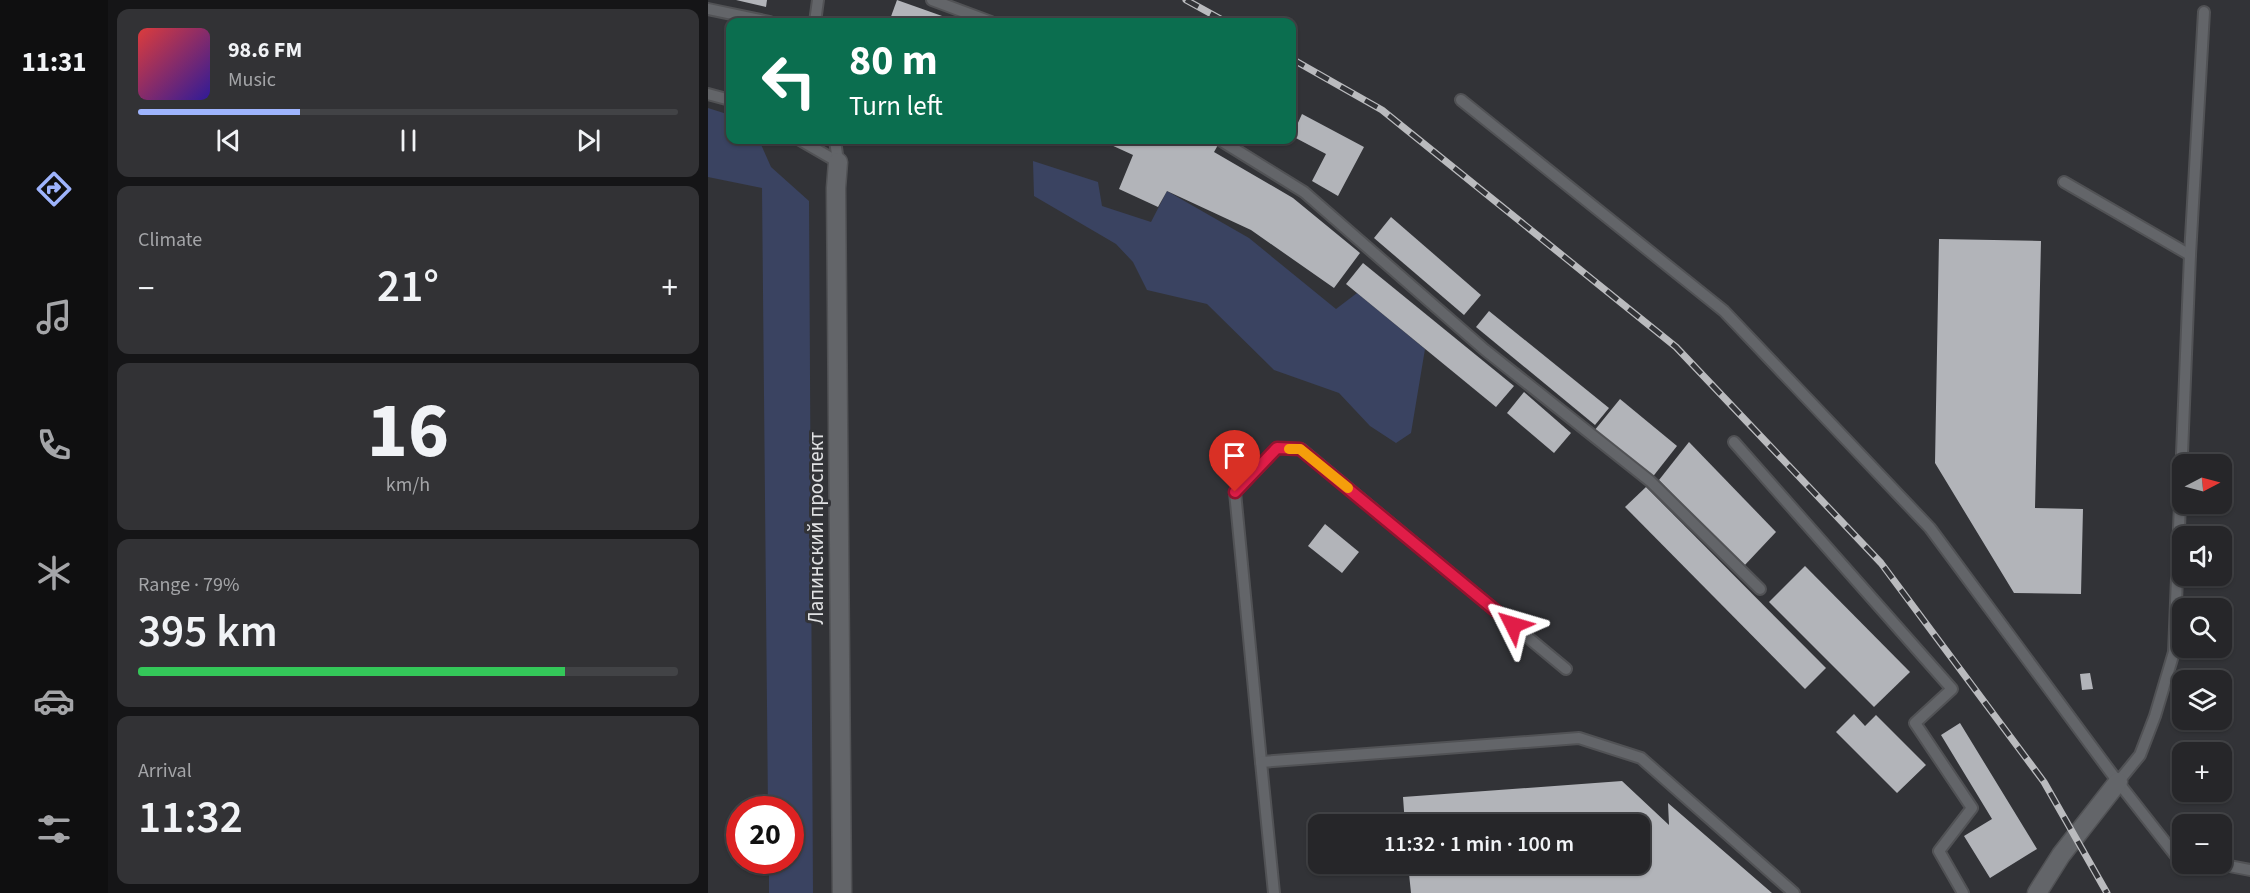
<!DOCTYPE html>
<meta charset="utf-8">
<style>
:root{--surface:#262629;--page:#323235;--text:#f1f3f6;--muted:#a4a5a8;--line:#424346;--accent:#9eb4fd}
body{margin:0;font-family:"Source Sans 3",sans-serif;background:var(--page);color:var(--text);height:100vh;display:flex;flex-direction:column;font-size:22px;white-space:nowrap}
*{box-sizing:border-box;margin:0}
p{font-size:20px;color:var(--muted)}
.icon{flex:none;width:33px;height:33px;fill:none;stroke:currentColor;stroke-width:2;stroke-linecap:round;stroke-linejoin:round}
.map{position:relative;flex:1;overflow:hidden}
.sheet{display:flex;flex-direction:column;gap:9px;padding:9px;background:#151517;width:600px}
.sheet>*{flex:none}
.guide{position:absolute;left:18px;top:18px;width:570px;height:126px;border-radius:12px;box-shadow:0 2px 4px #0004,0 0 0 2px var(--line);background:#0b6e4f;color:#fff;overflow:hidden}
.needle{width:39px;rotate:84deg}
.controls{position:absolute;left:1464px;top:454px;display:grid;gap:12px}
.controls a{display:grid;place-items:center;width:60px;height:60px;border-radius:12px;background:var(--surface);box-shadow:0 2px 4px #0004,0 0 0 2px var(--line);font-size:30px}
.speed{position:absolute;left:18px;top:796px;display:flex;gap:12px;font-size:30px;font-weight:700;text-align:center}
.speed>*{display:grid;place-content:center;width:78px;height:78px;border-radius:50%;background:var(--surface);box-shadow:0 2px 4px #0004,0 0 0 2px var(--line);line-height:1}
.speed .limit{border:9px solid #d22;background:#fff;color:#111}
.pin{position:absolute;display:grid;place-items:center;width:51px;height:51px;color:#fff;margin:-62px -26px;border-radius:50% 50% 50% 0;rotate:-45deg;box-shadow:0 0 6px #0007}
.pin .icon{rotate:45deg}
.me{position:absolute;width:66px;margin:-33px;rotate:310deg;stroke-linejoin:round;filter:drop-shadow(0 0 4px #0008)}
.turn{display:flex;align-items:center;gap:21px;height:126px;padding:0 24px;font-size:27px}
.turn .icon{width:78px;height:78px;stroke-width:2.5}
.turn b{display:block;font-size:42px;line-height:51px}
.big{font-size:45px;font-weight:600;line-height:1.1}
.sheet .card{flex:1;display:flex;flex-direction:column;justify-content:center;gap:9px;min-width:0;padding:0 21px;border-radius:12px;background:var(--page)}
.sheet .dial{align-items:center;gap:0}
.dial b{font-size:78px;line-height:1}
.song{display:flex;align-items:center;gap:18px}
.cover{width:72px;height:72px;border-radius:9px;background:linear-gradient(135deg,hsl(0 70% 55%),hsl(250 70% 35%))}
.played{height:6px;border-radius:3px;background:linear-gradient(90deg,var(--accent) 30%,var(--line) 30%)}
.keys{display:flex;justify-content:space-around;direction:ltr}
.heat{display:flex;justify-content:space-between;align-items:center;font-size:33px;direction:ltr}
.charge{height:9px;border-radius:4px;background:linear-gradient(90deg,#34c759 79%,var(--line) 0)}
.trip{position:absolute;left:600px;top:814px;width:342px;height:60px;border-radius:12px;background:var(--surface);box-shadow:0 2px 4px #0004,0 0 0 2px var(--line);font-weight:600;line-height:60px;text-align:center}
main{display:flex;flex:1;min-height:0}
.tab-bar{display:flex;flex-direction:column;width:108px;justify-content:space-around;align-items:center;background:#0f0f10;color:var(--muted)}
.tab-bar .icon{width:42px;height:42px}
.tab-bar .current{color:var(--accent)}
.tab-bar b{font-size:27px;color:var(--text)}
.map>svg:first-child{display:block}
.green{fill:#3a4361}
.building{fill:#b2b4b9}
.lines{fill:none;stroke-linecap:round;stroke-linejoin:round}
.lane-casing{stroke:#515255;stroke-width:14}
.street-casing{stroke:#515255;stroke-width:21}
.lane{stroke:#636569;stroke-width:10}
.street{stroke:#636569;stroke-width:18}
.rail-casing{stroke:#babbbe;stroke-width:7}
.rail{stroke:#323337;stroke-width:4.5;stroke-dasharray:14;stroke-linecap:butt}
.route-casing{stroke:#92132f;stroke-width:15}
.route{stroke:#e11d48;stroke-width:10}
.slow{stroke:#f59e0b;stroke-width:10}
.labels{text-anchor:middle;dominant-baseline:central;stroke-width:6;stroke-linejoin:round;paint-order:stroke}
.street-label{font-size:21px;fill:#e0e1e3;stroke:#323337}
</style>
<main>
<nav class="tab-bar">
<b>11:31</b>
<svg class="icon current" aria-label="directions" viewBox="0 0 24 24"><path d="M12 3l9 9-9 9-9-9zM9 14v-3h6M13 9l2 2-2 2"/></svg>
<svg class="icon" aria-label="music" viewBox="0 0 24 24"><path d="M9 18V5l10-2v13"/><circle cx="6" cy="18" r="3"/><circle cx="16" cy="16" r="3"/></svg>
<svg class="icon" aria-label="phone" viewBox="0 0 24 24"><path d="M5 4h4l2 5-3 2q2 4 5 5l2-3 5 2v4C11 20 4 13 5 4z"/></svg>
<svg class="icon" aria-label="climate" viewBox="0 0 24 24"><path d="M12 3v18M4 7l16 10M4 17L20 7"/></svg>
<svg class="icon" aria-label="car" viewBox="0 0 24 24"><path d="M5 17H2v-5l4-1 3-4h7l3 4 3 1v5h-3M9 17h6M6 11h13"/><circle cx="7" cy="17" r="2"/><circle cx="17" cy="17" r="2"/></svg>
<svg class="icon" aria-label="filters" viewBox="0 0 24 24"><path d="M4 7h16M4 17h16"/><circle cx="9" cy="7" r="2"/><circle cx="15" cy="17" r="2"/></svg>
</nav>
<section class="sheet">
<div class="card">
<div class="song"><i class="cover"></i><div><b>98.6 FM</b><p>Music</p></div></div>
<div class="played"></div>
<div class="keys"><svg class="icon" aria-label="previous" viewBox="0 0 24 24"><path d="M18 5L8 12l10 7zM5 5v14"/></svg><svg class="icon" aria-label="pause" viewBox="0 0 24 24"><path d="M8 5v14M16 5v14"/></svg><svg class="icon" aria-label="next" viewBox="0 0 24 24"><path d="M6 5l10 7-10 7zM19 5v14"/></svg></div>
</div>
<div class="card"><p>Climate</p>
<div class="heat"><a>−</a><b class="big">21°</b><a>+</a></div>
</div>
<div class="card dial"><b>16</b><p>km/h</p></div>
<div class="card"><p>Range · 79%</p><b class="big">395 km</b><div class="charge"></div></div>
<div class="card"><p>Arrival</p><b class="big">11:32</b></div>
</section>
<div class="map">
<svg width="1542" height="893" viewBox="0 0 1542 893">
<rect width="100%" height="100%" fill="#323337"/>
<g class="green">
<polygon points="0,108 22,115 22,140 51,140 63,167 101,201 105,893 61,893 61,861 82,861 82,810 60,810 54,188 0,177"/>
<polygon points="325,161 390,182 394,206 443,222 459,191 541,238 628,309 649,293 717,349 703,433 688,443 662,426 631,393 566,370 499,304 439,290 425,262 408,244 326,196"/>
</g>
<g class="building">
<polygon points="28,0 59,0 58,7"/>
<polygon points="189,0 251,22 181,22"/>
<polygon points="594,114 656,147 630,196 604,181 618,154 584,136"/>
<polygon points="403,140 497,140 510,145 506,152 585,198 652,253 626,288 543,230 459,191 450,207 411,189 425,155 401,144"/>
<polygon points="683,217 773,295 756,315 666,238"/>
<polygon points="1231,239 1333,241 1327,508 1375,509 1373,594 1306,593 1227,463"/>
<polygon points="655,263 806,386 788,407 638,284"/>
<polygon points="781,311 901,408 887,425 768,327"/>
<polygon points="816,392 863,433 846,453 799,413"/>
<polygon points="912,399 969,446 943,479 886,431"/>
<polygon points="981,442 1068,532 1035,567 951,480"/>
<polygon points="938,487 1118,668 1097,689 917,507"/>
<polygon points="617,524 651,552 634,573 600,546"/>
<polygon points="1097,566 1202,672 1166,707 1061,602"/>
<polygon points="1382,673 1385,689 1374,690 1372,674"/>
<polygon points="1146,714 1157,726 1168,715 1218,765 1189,793 1128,732"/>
<polygon points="1252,723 1329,849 1282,878 1256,836 1284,819 1233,735"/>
<polygon points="914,781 961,825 960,803 1064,893 703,893 700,864 932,864 932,825 697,825 695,797"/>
</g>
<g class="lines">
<defs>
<g id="lane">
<polyline points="224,0 283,22"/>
<polyline points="0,9 62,22"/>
<polyline points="107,22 110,0"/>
<polyline points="0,94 22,100"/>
<polyline points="753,100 1016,311 1222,528 1410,782 1468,856 1474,857"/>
<polyline points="92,140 130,162"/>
<polyline points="127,140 130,162"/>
<polyline points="512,140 596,192 777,350 942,481 1052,589"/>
<polyline points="1356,182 1482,255"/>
<polyline points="1026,442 1244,689 1207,723 1264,808 1231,851 1255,893"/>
<polyline points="553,762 527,492 569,448 593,449 858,669"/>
<polyline points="1410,782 1432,755 1447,716 1466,652 1482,255 1496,12"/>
<polyline points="1511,864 1542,870"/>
<polyline points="566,893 553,762 871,738 933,758 1086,893"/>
</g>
<g id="street">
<polyline points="130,162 128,188 134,893"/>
<polyline points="1329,893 1353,855 1410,782"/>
</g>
</defs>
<use href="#lane" class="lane-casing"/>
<use href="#street" class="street-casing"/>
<use href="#lane" class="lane"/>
<use href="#street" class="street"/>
<defs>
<g id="rail">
<polyline points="478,0 518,22"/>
<polyline points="584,59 674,110 968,347 1173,563 1336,782 1399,893"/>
</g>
</defs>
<use href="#rail" class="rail-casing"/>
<use href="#rail" class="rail"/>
</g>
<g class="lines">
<defs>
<polyline id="route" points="527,492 569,448 592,449 805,625"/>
</defs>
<use href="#route" class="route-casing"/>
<use href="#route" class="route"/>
<polyline class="slow" points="581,449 592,449 640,488"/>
</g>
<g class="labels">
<g class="street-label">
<text transform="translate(108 528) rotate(-90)">Лапинский проспект</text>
</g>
</g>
</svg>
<div class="controls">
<a><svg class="needle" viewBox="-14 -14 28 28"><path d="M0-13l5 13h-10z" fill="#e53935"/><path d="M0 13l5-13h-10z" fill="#a4a5a8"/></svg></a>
<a><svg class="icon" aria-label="sound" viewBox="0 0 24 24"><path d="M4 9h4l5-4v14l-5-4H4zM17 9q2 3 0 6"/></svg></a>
<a><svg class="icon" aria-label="search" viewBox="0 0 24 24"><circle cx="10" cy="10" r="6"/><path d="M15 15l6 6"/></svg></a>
<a><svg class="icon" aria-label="layers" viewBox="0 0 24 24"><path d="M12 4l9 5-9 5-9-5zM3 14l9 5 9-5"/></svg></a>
<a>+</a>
<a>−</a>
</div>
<div class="speed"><div class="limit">20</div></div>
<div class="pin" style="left:527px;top:492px;background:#d93025"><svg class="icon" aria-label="arrive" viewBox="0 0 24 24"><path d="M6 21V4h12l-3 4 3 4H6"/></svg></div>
<svg class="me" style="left:805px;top:625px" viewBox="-20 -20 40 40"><path d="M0-17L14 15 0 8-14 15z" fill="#e11d48" stroke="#fff" stroke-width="4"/></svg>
<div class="trip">11:32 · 1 min · 100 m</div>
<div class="guide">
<div class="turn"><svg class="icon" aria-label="left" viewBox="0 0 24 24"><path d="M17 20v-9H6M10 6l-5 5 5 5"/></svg><div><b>80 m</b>Turn left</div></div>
</div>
</div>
</main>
